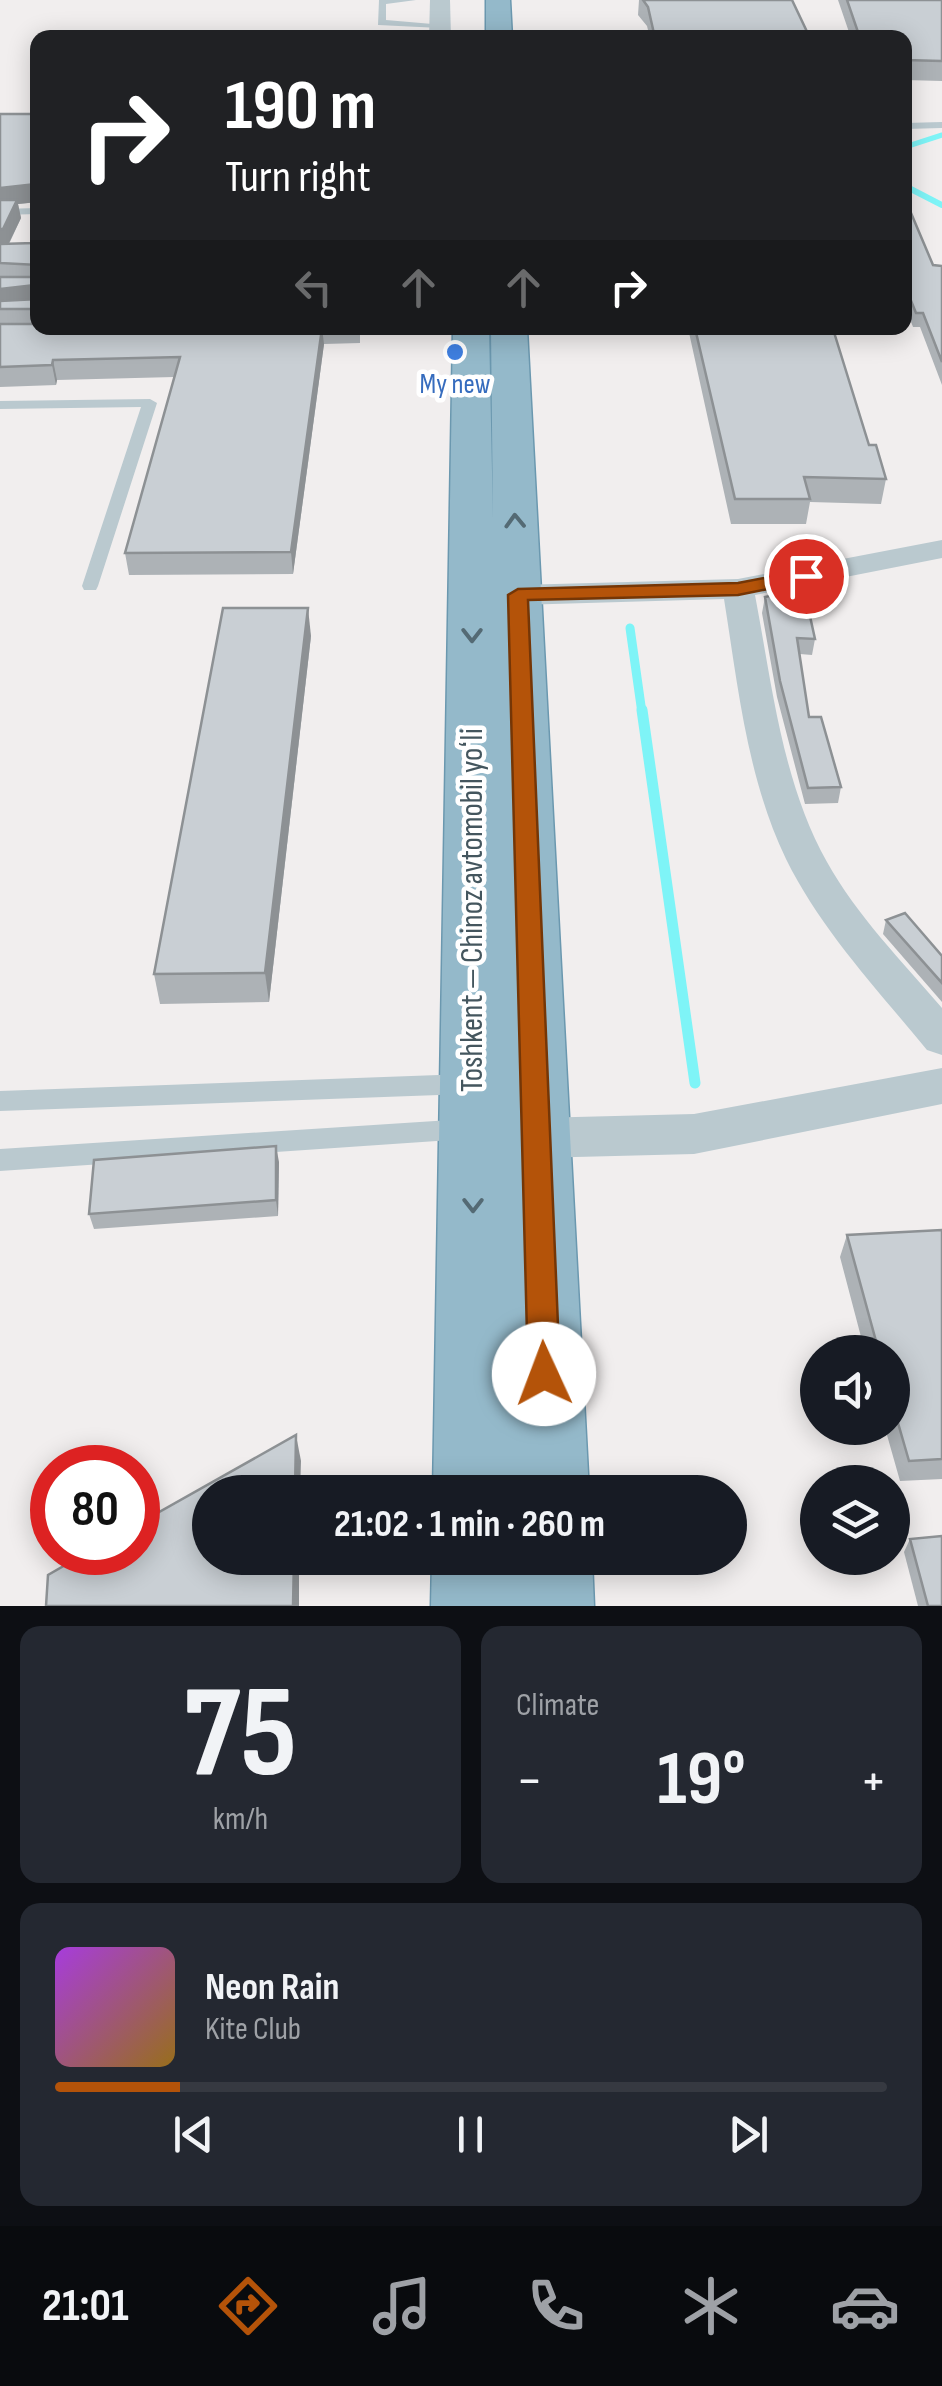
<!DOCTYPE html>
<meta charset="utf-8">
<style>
:root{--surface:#171b24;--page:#242831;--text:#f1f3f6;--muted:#9ea1a6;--line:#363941;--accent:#b45309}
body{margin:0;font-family:"Sofia Sans Condensed",sans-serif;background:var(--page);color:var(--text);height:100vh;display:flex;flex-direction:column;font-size:38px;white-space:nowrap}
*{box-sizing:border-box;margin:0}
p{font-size:32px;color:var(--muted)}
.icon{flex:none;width:55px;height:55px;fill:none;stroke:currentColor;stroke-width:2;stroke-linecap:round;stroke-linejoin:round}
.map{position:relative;height:1606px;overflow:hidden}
.side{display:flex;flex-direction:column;gap:20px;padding:20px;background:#0d0f14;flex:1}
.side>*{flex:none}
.banner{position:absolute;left:30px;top:30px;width:882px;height:305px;border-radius:20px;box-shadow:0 5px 25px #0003;background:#202124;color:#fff;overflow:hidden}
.controls{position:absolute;left:800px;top:1335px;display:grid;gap:20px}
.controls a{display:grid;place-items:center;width:110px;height:110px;border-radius:50%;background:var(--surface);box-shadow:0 5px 25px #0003;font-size:50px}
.speed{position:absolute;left:30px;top:1445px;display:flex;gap:20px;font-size:50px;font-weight:700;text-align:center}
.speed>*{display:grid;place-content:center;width:130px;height:130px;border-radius:50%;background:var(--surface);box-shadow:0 5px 25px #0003;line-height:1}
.speed .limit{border:15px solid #d22;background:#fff;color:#111}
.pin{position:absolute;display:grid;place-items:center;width:85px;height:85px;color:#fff;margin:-42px;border:5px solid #fff;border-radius:50%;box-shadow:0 2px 10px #0007}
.me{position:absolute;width:110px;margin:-55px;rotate:358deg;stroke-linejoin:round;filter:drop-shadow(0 0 8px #0008)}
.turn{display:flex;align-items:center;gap:35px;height:210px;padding:0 30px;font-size:45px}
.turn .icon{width:130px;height:130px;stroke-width:2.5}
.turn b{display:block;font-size:70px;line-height:85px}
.lanes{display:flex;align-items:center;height:95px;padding:0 30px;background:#0003;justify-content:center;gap:50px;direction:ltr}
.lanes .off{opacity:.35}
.big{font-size:75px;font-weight:700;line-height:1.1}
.side .card{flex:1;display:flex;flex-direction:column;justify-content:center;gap:15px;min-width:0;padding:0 35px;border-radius:20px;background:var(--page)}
.side .dial{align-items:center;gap:0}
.dial b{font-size:130px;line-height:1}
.song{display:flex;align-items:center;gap:30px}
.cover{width:120px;height:120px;border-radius:15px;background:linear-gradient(135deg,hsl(280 70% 55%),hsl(40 70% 35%))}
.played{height:10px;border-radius:5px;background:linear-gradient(90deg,var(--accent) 15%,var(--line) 15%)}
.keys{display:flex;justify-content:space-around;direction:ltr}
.heat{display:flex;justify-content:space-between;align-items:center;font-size:55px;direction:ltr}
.side .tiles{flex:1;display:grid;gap:20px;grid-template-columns:1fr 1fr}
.card:last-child{grid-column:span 2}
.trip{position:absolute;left:192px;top:1475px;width:555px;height:100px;border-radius:50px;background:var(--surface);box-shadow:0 5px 25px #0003;font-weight:700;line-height:100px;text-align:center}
.tab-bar{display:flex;height:160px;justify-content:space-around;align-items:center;background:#090b0e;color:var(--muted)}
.tab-bar .icon{width:70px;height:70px}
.tab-bar .selected{color:var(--accent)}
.tab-bar b{font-size:45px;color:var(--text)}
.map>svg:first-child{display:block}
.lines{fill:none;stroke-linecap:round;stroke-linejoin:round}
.stream-far3{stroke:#7ef4f7;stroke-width:5}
.stream-far2{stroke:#7ef4f7;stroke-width:6}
.stream-far1{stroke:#7ef4f7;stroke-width:9}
.stream{stroke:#7ef4f7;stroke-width:11}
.trunk-casing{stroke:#6b98af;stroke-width:3}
.service{fill:#bac9cf;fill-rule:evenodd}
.minor{fill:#bac9cf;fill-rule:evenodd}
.tertiary{fill:#bac9cf;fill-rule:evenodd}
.trunk{fill:#94b9ca;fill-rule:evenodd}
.wall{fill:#adb2b6}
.shaded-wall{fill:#8d9194}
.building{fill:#c9cfd4;stroke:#8d9194;stroke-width:2.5}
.oneway{stroke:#546a74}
.route{fill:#b45309;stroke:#753606;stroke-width:2.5}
.shop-dot{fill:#3f7fe0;stroke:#fff;stroke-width:4}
.labels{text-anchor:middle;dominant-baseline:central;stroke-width:9;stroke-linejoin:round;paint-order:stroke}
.far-shop-label{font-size:28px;fill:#366cbe;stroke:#fff}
.street-label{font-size:32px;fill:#44565e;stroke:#fff}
</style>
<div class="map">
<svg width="942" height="1606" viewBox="0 0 942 1606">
<rect width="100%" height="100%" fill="#f1eeee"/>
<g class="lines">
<polyline class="stream-far3" points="905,147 942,135"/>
<polyline class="stream-far2" points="905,186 942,205"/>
<polyline class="stream-far1" points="630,628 642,713"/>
<polyline class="stream" points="642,710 695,1083"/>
<defs>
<g id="trunk">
<polygon points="486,0 510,0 512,38 486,38"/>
<polygon points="453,328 489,328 493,519 491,328 527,328 589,1492 433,1492"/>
<polygon points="432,1558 592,1558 594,1606 431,1606"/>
</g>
</defs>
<use href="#trunk" class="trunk-casing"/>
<g class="service">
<polygon points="379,0 416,0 386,4 386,20 444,25 440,28 378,25"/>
<polygon points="942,122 942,128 905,129 905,123"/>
<polygon points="38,208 38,214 0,215 0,209"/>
<polygon points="329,328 424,328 417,332 334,334 329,333"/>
<polygon points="150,399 157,403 98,586 96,590 84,590 82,586 141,407 0,409 0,401"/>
<polygon points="466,1074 474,1077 478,1084 474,1091 466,1094 0,1111 0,1091"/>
<polygon points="466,1119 475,1122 478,1129 475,1136 466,1139 0,1171 0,1149"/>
</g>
<g class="minor">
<path d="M942,540v18l-187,37c17,89 27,187 72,267 30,54 75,99 115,146v47l-15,-5c-50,-61 -106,-120 -141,-191 -39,-81 -48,-173 -62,-260l-206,6 -16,-10 16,-10 220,-6z"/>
<polygon points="942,1068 942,1104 694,1154 536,1158 520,1152 513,1138 520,1124 536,1118 694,1114"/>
</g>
<polygon class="tertiary" points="430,0 450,0 451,38 429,38"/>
<use href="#trunk" class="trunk"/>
</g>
<g class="wall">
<polygon points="639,0 792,0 810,38 650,38 647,26 638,15"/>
<polygon points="838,0 942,0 942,81 905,80 905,38 851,38"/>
<polygon points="38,112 38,202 18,204 21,218 9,244 34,243 38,239 38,328 360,328 360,343 324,344 293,574 129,575 125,553 174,377 57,380 56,385 0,387 0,114 36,114"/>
<polygon points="905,213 933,265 942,266 942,385 920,327 913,327 905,306"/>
<polygon points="688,328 824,328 869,445 886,479 881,504 810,502 806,524 731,524"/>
<polygon points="765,597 815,639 812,655 800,654 809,717 841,787 838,803 805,804 777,697 762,613"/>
<polygon points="311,636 269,1002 160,1004 154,974"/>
<polygon points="886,920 942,956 942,1002 883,934"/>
<polygon points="279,1162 278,1216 94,1229 89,1214"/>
<polygon points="942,1230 942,1479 900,1481 885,1428 892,1428 892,1352 865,1352 840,1257 847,1235"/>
<polygon points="910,1539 942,1606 918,1606 904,1552"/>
</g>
<g class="shaded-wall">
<polygon points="38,182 38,202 18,204 21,218 7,247 0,248 0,188"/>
<polygon points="34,285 38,304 0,309 0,289"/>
<polygon points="322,328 324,344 293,574 291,552"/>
<polygon points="53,360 57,380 56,385 52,365"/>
<polygon points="308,608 311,636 269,1002 265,973"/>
<polygon points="276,1146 279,1162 278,1216 276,1200"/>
<polygon points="296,1435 301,1461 300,1492 295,1492"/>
<polygon points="294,1558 299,1558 299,1606 293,1606"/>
</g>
<g class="building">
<polygon points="643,0 792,0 810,38 655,38 648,7"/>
<polygon points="847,0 942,0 942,61 905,60 905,38 860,38"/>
<polygon points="38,112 38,182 36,184 0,188 0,114 36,114"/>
<polygon points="0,200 17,200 3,229 0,229"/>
<polygon points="905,213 911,213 933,265 942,266 942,362 923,313 916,313 905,286"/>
<polygon points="38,239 38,265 0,263 0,244 34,243"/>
<polygon points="38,267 38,309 0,309 0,301 37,299 34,285 0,289 0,277 34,277"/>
<polygon points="0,324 38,324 38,328 322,328 291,552 125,553 180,357 53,360 52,365 0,367"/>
<polygon points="695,328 824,328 824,329 833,329 869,445 876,445 886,479 804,477 810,499 735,499"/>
<polygon points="804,589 815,639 797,638 809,717 821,717 841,787 808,788 780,681 765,597"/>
<polygon points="223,608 308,608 265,973 154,974"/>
<polygon points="905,913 942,956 942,983 886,920"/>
<polygon points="276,1146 276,1200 89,1214 94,1160"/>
<polygon points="942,1230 942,1459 909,1461 892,1402 892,1352 879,1352 847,1235"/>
<polygon points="296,1435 295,1492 210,1492 210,1558 294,1558 293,1606 46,1606 48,1575 88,1552 138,1552 138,1524"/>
<polygon points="942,1536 942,1606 928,1606 910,1539"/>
</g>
<defs><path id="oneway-chevron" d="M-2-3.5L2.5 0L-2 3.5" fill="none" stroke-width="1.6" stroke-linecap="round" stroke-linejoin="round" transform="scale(2.5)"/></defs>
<g class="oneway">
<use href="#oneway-chevron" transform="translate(515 521) rotate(-92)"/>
<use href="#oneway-chevron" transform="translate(472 635) rotate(90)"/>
<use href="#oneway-chevron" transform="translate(473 1205) rotate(90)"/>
</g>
<polygon class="route" points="806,570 816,576 813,580 738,595 528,600 560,1374 555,1385 544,1390 532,1385 528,1374 508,595 518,589 738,583"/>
<circle class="shop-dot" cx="455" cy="352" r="10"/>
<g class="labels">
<g class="far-shop-label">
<text x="455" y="384">My new</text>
</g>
<g class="street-label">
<text transform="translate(472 910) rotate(-90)">Toshkent — Chinoz avtomobil yoʻli</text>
</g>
</g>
</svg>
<div class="controls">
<a><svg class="icon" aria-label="sound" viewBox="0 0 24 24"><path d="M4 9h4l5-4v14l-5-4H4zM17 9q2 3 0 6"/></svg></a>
<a><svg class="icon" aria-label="layers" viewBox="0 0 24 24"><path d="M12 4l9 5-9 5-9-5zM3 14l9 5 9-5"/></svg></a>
</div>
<div class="speed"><div class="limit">80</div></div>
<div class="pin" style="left:806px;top:576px;background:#d93025"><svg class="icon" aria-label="arrive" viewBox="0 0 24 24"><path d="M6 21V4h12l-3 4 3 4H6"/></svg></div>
<svg class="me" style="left:544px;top:1374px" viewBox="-20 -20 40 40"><circle r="19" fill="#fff"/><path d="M0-13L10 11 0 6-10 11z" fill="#b45309"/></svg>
<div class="trip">21:02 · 1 min · 260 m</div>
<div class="banner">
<div class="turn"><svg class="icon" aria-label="right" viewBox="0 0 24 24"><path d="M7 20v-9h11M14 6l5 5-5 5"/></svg><div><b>190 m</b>Turn right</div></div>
<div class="lanes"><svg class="icon off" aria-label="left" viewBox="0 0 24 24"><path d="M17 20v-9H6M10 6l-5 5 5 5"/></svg><svg class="icon off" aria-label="ahead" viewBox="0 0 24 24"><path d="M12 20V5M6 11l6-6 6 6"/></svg><svg class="icon off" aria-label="ahead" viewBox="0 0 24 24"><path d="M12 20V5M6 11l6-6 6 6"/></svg><svg class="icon" aria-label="right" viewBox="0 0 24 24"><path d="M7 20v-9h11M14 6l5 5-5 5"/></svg></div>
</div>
</div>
<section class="side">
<div class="tiles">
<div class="card dial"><b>75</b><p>km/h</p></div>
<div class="card"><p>Climate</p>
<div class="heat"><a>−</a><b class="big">19°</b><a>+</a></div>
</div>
<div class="card">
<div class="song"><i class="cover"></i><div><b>Neon Rain</b><p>Kite Club</p></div></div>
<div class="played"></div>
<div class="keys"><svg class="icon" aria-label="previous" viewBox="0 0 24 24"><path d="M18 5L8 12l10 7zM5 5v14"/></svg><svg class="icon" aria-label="pause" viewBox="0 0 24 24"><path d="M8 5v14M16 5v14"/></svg><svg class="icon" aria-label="next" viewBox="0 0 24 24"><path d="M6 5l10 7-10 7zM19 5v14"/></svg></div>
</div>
</div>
</section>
<nav class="tab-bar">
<b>21:01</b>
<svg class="icon selected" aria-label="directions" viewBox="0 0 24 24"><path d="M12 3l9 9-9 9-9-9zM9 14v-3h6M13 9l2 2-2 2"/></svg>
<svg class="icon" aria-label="music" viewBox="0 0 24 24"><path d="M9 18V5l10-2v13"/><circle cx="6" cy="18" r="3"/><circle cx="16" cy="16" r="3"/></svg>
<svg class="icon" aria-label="phone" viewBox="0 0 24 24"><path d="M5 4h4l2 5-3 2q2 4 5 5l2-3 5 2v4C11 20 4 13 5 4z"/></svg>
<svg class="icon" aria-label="climate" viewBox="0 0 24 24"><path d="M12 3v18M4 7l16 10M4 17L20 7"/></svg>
<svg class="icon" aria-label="car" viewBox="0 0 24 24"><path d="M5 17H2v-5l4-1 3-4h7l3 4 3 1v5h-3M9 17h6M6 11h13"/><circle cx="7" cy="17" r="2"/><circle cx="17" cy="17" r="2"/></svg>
</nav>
